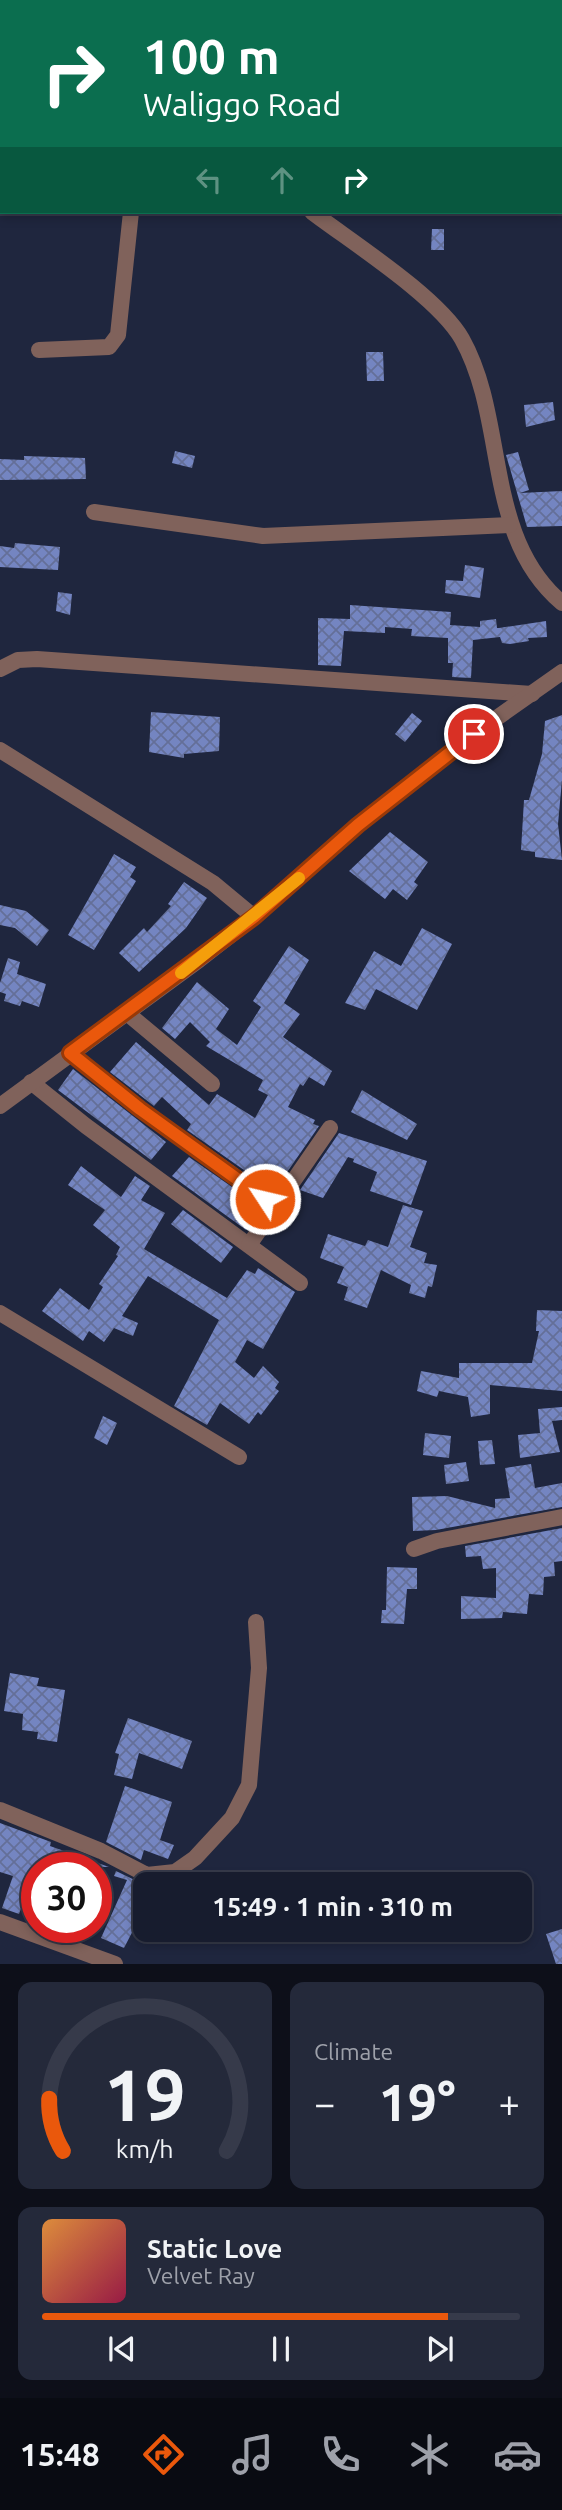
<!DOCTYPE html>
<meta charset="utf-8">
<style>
:root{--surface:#171c2e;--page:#24293a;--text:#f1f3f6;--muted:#9ea1aa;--line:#363a4a;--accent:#ea580c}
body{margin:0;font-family:Ubuntu,sans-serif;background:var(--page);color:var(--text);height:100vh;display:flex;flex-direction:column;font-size:26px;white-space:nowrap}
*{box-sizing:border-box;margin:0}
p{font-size:23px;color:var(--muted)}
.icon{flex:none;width:38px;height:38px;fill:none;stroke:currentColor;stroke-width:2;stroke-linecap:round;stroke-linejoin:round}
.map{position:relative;height:1964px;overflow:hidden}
.details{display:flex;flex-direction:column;gap:18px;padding:18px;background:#0d0f19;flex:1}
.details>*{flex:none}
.guide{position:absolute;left:0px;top:0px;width:564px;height:214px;box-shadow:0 4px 10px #0003,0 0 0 2px var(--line);background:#0b6e4f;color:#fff;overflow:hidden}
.speed{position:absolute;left:21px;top:1852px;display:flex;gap:14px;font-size:35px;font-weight:700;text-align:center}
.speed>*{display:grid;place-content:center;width:91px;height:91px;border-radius:50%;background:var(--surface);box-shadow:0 4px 10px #0003,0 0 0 2px var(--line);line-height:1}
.speed .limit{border:10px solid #d22;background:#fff;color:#111}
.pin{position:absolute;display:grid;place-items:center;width:60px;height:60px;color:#fff;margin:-30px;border:4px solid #fff;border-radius:50%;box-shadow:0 2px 7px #0007}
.me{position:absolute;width:77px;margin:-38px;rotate:305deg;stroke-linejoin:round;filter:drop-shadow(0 0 5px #0008)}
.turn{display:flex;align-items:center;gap:24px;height:147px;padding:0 28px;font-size:32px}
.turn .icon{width:91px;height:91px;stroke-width:2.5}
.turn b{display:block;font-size:49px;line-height:60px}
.lanes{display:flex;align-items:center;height:66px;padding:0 28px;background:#0003;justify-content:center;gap:35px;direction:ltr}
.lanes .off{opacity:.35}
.big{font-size:52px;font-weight:700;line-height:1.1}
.details .widget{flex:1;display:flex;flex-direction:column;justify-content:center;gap:10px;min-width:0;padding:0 24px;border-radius:14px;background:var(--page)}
.details .dial{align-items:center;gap:0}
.dial svg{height:182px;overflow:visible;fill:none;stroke:var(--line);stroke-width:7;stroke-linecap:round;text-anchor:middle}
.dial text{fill:var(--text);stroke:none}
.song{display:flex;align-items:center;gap:21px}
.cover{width:84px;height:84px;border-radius:10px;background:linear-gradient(135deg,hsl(30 70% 55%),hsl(340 70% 35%))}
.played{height:7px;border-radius:4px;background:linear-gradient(90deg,var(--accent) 85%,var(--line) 85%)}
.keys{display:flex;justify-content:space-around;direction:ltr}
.heat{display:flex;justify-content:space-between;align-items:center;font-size:38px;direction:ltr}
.details .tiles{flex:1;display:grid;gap:18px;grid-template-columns:1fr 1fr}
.widget:last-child{grid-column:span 2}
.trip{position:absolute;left:133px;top:1872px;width:399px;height:70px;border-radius:14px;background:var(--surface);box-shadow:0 4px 10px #0003,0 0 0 2px var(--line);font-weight:700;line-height:70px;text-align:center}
.tab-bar{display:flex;height:112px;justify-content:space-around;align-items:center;background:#090b12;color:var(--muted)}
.tab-bar .icon{width:49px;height:49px}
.tab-bar .current{color:var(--accent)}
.tab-bar b{font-size:32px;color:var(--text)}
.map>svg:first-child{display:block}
.building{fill:url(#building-cross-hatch)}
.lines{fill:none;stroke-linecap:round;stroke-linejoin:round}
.minor{stroke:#80625b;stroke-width:16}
.route-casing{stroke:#983908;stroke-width:18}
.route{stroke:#ea580c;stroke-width:12}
.slow{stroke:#f59e0b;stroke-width:12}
</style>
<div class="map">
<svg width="562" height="1964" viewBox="0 0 562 1964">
<defs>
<pattern id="building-cross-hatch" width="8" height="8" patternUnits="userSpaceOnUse" patternTransform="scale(1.75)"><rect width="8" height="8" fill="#7485c1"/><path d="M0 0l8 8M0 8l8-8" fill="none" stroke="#646f98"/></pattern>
</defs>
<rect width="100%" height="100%" fill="#1f263e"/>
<g class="building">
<polygon points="432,229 444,229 444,250 431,250"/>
<polygon points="366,352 383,352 384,381 367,381"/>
<polygon points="553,402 555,420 526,427 524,405"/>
<polygon points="175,451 195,456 192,468 172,463"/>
<polygon points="518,452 529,490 520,493 562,491 562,526 527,527 506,455"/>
<polygon points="24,456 85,458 86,479 0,480 0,459 24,460"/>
<polygon points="15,543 60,547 58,570 0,567 0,546 14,548"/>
<polygon points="465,565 484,568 480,598 445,593 446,580 463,581"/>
<polygon points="58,592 72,594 70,615 56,611"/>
<polygon points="350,605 451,612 450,625 480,627 480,621 496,619 497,628 499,628 546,621 547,637 528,638 529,641 510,644 502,643 500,637 473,640 471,678 452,677 453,663 448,663 448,638 411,636 412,629 385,627 385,633 344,631 341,666 318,665 318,618 350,619"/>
<polygon points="151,712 220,717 219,751 184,754 184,758 149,752"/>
<polygon points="412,713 422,721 405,742 395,734"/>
<polygon points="562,715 562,780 558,824 562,860 535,857 535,852 521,850 524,800 529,800 542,754 545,721"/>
<polygon points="390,832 428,862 414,882 418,885 407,900 393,889 385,899 349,871"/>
<polygon points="114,854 136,867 130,877 136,881 94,950 68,935"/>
<polygon points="184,882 207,898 186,928 139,972 119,953 144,928 147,932 171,906 168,904"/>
<polygon points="0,905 26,911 49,930 37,946 15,928 0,925"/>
<polygon points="422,928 452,944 417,1010 376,989 365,1010 345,1003 374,951 401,966"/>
<polygon points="289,946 309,960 284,1003 300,1014 283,1037 332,1071 324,1086 309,1077 303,1086 300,1084 288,1107 315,1120 313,1124 319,1126 274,1191 187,1130 191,1124 162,1097 154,1106 110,1072 136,1042 209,1105 217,1094 255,1118 268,1095 258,1090 263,1080 206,1046 210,1042 190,1022 175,1039 162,1028 197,982 229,1009 216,1029 237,1045 261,1007 253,1001"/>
<polygon points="8,958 20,962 17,974 46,984 39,1007 22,1001 20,1006 4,1001 6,994 0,992 0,983"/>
<polygon points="73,1069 166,1142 151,1160 58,1090"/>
<polygon points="362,1090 417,1124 407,1140 351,1112"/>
<polygon points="339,1133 427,1161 411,1205 370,1191 377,1172 353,1162 354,1159 348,1157 323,1198 300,1190"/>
<polygon points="189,1157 262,1208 246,1230 172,1176"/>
<polygon points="81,1166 121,1197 135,1176 150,1186 141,1200 165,1213 144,1249 227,1298 247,1270 255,1274 258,1268 295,1292 263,1349 247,1340 235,1362 254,1378 263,1366 279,1382 275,1388 279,1391 261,1415 258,1412 249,1424 220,1403 207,1425 174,1406 219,1320 148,1276 122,1316 138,1323 133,1336 114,1328 104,1342 89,1331 83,1341 42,1311 60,1288 89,1310 103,1287 99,1284 118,1256 116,1255 120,1247 93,1225 105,1210 68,1185"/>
<polygon points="403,1205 423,1211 410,1247 427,1253 424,1263 437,1265 432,1287 428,1286 425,1298 409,1293 411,1285 381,1270 367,1308 344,1300 348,1287 337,1283 344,1267 320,1258 328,1234 365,1246 368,1240 388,1247"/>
<polygon points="183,1210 233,1247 221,1263 171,1224"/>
<polygon points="537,1310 562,1311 562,1391 490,1385 490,1414 471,1417 468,1397 439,1391 437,1397 417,1391 421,1371 459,1378 459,1363 532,1363 539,1331 536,1331"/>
<polygon points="562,1407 562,1420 552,1421 560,1452 520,1458 518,1435 540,1433 538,1409"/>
<polygon points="103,1416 117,1423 107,1445 94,1438"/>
<polygon points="425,1433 451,1436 449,1458 423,1455"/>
<polygon points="492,1440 495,1464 480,1465 478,1441"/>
<polygon points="466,1462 469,1481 446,1484 444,1465"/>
<polygon points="531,1464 535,1488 562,1483 562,1507 436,1530 413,1531 412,1497 447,1496 495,1508 495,1499 510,1498 505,1468"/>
<polygon points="562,1528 562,1561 554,1562 555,1576 544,1577 543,1595 529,1594 527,1614 503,1612 502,1618 461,1619 461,1596 496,1598 496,1568 483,1569 481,1556 466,1557 465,1546"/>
<polygon points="387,1567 417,1568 417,1589 407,1589 404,1624 381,1623 382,1610 386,1610"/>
<polygon points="10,1673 39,1678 37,1686 65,1690 57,1742 37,1739 38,1732 22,1730 23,1714 4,1711"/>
<polygon points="128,1718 192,1741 182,1769 139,1753 132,1779 114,1775 119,1754 115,1753"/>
<polygon points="125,1786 172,1802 160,1840 174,1845 168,1859 144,1850 141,1860 106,1842"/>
<polygon points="0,1823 51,1842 50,1846 109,1867 37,1867 19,1914 2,1908 13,1876 0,1872"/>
<polygon points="116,1871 145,1885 138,1907 140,1917 124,1948 101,1938 127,1880 114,1876"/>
<polygon points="562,1929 562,1964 556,1964 546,1934"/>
</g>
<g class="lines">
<g class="minor">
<polyline points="249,0 249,2"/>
<path d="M312,212c41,31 126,85 150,127 46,82 21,197 100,264"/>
<polyline points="39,350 109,347 118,335 131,212"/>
<polyline points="94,512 263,536 510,525"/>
<polyline points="0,669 18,660 37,659 532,694"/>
<polyline points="0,750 213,883 254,917"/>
<polyline points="127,1013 212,1084"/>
<polyline points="70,1053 140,1109 278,1207"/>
<polyline points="31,1082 86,1126 300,1283"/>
<polyline points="0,1106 199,960 254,917 358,825 474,734 562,672"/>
<polyline points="249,1245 330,1128"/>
<polyline points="0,1313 239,1457"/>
<polyline points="414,1549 437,1541 562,1517"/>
<polyline points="0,1810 101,1851 147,1875 175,1872 195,1858 232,1818 249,1785 259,1668 256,1622"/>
<polyline points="0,1922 115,1964"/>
</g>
</g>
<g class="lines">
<defs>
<polyline id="route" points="265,1199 140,1109 70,1053 254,917 358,825 474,734"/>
</defs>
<use href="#route" class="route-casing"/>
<use href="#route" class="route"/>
<polyline class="slow" points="181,973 299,878"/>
</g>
</svg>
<div class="speed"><div class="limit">30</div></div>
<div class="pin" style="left:474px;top:734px;background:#d93025"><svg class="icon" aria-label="arrive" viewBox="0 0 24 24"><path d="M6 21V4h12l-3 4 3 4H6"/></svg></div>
<svg class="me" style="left:265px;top:1199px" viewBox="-20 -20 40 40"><circle r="17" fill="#ea580c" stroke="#fff" stroke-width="3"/><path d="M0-11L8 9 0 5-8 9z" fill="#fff"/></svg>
<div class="trip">15:49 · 1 min · 310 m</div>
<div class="guide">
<div class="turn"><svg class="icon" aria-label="right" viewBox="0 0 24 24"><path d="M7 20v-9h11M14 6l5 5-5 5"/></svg><div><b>100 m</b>Waliggo Road</div></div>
<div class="lanes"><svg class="icon off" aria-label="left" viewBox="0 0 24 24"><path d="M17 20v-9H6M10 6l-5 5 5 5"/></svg><svg class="icon off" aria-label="ahead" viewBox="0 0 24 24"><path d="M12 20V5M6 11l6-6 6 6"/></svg><svg class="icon" aria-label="right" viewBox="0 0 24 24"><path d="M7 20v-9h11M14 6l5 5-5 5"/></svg></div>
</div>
</div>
<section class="details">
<div class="tiles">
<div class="widget dial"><svg viewBox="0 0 100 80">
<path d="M14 69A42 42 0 1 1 86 69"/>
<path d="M14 69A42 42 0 0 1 8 46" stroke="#ea580c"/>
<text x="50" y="56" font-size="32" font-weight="700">19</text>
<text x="50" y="72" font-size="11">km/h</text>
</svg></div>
<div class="widget"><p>Climate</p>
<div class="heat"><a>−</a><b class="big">19°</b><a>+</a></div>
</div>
<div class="widget">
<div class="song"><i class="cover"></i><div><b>Static Love</b><p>Velvet Ray</p></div></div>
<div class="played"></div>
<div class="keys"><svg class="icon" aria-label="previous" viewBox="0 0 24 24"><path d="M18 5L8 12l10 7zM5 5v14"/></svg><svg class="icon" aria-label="pause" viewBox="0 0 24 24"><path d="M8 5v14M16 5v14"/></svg><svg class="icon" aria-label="next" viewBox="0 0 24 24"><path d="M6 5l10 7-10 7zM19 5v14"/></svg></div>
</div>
</div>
</section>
<nav class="tab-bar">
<b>15:48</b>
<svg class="icon current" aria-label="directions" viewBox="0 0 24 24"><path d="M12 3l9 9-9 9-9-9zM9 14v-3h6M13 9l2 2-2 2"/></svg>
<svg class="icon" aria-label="music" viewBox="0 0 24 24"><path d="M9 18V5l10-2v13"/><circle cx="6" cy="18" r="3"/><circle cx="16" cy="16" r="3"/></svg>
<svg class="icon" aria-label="phone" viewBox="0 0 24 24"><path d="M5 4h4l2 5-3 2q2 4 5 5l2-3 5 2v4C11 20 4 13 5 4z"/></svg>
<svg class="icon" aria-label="climate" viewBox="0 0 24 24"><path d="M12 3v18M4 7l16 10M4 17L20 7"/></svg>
<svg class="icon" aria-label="car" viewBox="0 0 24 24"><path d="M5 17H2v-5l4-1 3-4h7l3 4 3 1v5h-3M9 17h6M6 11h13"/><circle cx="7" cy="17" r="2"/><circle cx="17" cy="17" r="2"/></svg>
</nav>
